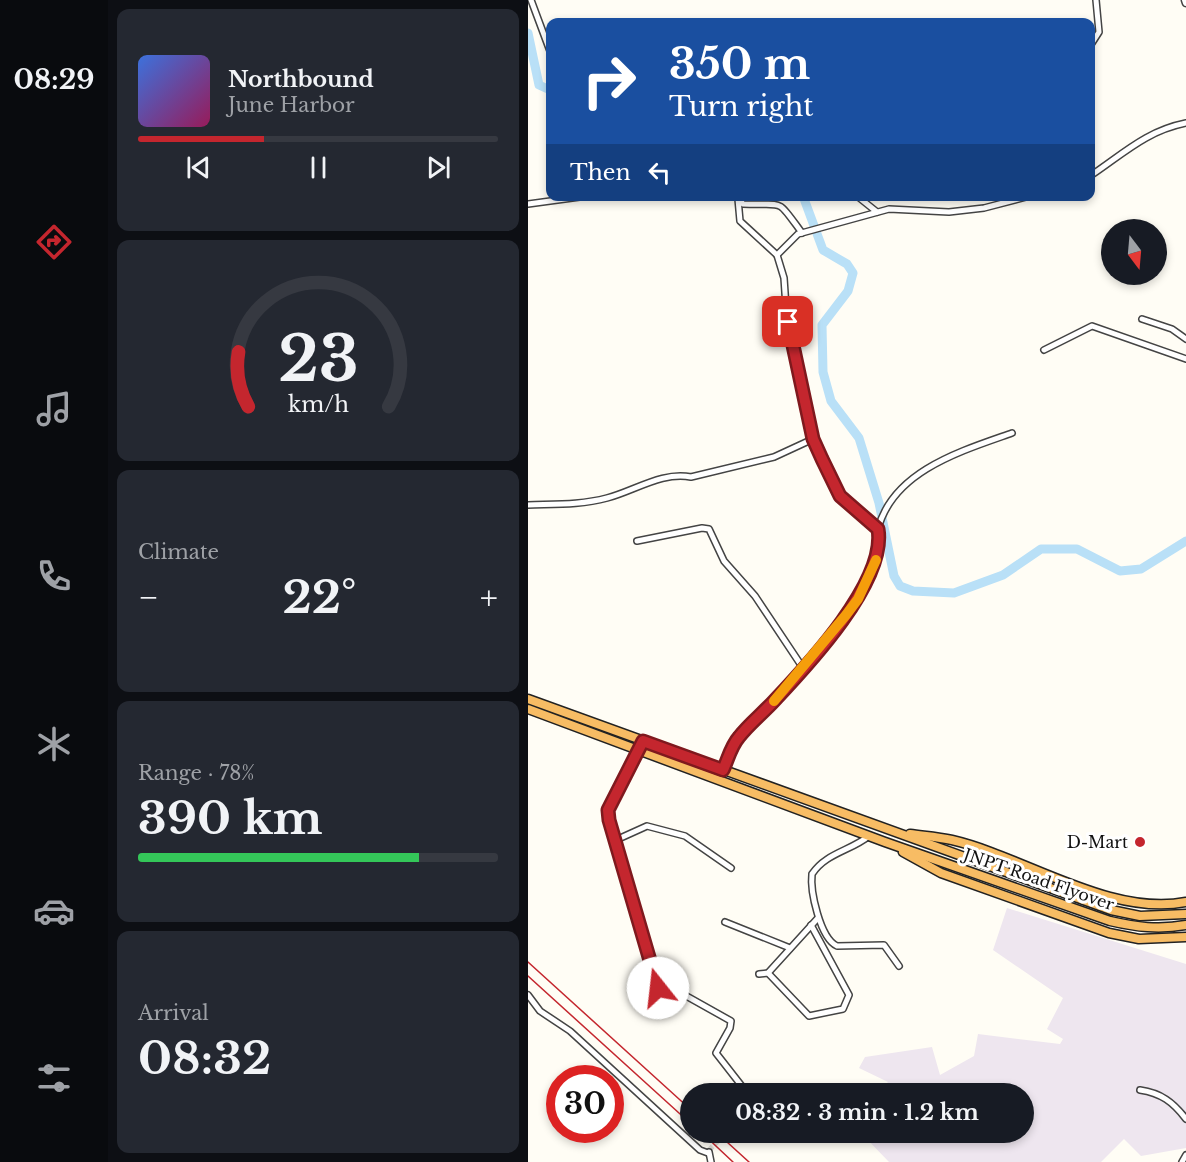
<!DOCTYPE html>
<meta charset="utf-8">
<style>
:root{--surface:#171b24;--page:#242831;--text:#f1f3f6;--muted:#9ea1a6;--line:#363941;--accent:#c4262e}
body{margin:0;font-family:"Libre Baskerville",serif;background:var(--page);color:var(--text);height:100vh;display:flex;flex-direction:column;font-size:22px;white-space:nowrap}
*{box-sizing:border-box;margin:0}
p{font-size:20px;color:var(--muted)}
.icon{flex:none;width:33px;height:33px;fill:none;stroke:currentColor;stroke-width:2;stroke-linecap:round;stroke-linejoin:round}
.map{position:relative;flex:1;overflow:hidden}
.side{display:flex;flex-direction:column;gap:9px;padding:9px;background:#0d0f14;width:420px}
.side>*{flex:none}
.guide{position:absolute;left:18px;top:18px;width:549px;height:183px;border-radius:12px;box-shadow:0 3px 9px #0003;background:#1a4fa0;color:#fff;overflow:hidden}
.needle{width:39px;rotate:164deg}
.buttons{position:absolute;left:573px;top:219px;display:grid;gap:12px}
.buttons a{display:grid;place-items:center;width:66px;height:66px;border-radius:50%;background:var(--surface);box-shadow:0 3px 9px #0003;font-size:30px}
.speed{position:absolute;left:18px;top:1065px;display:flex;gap:12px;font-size:30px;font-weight:700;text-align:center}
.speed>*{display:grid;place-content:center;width:78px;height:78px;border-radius:50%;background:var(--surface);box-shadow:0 3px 9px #0003;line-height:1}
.speed .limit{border:9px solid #d22;background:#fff;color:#111}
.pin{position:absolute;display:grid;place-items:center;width:51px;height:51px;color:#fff;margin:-26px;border-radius:12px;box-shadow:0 3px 9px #0006}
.me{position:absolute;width:66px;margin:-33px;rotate:344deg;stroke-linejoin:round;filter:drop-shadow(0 0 4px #0008)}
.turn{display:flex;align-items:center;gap:21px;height:126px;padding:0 24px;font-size:27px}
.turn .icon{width:78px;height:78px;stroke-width:2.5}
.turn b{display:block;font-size:42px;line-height:51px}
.then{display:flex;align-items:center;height:57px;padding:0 24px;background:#0003;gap:12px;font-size:22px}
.big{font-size:45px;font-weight:700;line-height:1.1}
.side .widget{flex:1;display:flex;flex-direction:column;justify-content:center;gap:9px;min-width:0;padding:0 21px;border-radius:12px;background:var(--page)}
.side .dial{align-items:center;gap:0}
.dial svg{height:156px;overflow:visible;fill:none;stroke:var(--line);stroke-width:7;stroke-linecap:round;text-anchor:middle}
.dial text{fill:var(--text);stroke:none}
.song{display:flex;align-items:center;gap:18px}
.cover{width:72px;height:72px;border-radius:9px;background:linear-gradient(135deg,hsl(220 70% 55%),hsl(330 70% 35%))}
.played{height:6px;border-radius:3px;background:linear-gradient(90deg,var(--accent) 35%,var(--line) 35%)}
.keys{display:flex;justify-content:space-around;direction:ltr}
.heat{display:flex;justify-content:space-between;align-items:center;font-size:33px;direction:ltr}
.charge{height:9px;border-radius:4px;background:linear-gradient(90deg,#34c759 78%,var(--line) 0)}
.trip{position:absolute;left:152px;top:1083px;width:354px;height:60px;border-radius:30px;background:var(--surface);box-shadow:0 3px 9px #0003;font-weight:700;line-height:60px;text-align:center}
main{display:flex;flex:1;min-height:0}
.dock{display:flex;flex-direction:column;width:108px;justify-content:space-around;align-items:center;background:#090b0e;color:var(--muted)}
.dock .icon{width:42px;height:42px}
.dock .on{color:var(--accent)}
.dock b{font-size:27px;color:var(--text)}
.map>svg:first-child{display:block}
.industrial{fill:#eee6ef}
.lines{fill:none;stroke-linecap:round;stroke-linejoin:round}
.river{stroke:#b9e0f7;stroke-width:9}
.minor-tunnel{stroke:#dbdad3;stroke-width:5;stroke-dasharray:5 2.5;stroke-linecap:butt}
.minor-casing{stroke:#444;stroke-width:8}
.tertiary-casing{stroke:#444;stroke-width:9}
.trunk-casing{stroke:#222;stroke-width:11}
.minor{stroke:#fff;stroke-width:5}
.tertiary{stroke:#fff;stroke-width:6}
.trunk{stroke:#f7bc64;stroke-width:8}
.rail{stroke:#c4262e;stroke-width:1.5}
.route-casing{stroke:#7f191e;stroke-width:15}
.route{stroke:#c4262e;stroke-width:10}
.slow{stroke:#f59e0b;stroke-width:10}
.poi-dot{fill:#c4262e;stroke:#fff;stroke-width:2}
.labels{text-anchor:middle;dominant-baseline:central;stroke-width:6;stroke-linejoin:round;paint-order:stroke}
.poi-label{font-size:16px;fill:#111;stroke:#fff;text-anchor:end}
.street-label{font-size:16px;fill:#111;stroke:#fff}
</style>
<main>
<nav class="dock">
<b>08:29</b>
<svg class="icon on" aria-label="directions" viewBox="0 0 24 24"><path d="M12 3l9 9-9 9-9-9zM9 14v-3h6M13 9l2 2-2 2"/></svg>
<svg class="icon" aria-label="music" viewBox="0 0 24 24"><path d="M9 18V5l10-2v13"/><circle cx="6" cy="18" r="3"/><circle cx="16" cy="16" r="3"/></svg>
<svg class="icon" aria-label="phone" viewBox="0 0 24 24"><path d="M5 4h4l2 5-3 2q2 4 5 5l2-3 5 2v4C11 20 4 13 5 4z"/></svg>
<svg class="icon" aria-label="climate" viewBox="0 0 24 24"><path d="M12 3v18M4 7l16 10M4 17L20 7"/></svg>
<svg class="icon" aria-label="car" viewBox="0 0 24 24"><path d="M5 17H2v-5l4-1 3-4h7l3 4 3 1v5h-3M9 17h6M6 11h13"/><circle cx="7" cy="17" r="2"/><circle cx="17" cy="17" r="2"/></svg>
<svg class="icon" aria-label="filters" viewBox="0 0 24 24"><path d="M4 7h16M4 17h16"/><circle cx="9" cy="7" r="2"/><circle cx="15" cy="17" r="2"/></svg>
</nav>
<section class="side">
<div class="widget">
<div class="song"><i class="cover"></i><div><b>Northbound</b><p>June Harbor</p></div></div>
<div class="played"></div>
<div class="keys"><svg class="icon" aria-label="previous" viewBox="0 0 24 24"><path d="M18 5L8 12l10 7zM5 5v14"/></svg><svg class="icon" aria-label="pause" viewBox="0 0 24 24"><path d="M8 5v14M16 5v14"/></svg><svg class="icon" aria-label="next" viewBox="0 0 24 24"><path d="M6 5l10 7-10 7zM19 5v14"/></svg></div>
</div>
<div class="widget dial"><svg viewBox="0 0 100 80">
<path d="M14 69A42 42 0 1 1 86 69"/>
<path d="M14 69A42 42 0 0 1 9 41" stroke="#c4262e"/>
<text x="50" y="56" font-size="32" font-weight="700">23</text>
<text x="50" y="72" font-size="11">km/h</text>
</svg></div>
<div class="widget"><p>Climate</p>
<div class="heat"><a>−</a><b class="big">22°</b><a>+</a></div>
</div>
<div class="widget"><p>Range · 78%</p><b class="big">390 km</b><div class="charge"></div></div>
<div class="widget"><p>Arrival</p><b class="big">08:32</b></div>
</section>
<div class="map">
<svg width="658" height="1162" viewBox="0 0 658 1162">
<rect width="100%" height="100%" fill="#fffdf5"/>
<polygon class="industrial" points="479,908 658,964 658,1148 613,1156 596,1139 573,1162 361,1162 333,1133 495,1132 495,1094 349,1093 360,1082 331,1068 337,1057 404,1047 412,1075 446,1056 450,1034 532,1044 535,1039 519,1029 535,998 465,950"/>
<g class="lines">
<g class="river">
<polyline points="0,33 11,85 22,90"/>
<polyline points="275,196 295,250 319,264 325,273 320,291 294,325 295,372 303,401 331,438 351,503 366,576 372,586 385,591 426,593 475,575 513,549 549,549 592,571 613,569 658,541"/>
</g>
<polyline class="minor-tunnel" points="181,1150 197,1134"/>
<defs>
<g id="minor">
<polyline points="3,0 22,51"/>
<polyline points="562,46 571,32 568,0"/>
<path d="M562,176c33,-22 56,-45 96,-53"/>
<path d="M209,196l6,8c43,2 32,-8 59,29"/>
<polyline points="329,196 349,212"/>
<polyline points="210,199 212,221 249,255"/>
<polyline points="0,204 59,196"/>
<polyline points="614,319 644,329 658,339"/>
<polyline points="516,350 564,326 658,359"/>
<path d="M0,505c26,-1 53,0 79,-7 27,-7 56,-27 84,-21l83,-20 39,-18"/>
<path d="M350,529c15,-58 83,-78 134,-96"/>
<polyline points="109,541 174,528 181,529 196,561 227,596 275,668"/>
<polyline points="115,741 80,814 130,988 134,991 153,993 203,1021 202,1028 188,1053 220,1094"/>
<path d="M195,770c5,-11 8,-24 16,-33 10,-13 24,-24 35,-36 34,-36 113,-120 104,-172l-38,-33 -27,-57 -26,-117 -3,-44 -7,-23 21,-21 91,-25 60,3 35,-4 46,-12"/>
<path d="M341,836c-19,15 -43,17 -57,38 -2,17 8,64 25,72l47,-1 15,21"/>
<polyline points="88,840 119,826 157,836 203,868"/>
<polyline points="197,922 262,948"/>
<polyline points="240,973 281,1016 315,1009 321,995 283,925"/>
<polyline points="231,974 240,973 290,918"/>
<polyline points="0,995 12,1011 42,1031 172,1150 180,1153"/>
<path d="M612,1090c21,3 33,12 46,29"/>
<polyline points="197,1134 198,1132"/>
<polyline points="181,1152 183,1162"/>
<polyline points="654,1162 658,1155"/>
</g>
<polyline id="tertiary" points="657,0 658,3"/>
<g id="trunk">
<polyline points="0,699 583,910 612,916 658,914"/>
<path d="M0,709l357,133 225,79c26,6 49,9 76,4"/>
<path d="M382,834c14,2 28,3 42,6 73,17 158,77 234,62"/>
<polyline points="375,852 413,873 581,933 611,939 658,937"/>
</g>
</defs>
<use href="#minor" class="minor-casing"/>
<use href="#tertiary" class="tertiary-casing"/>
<use href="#trunk" class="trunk-casing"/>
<use href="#minor" class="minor"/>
<use href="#tertiary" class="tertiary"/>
<use href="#trunk" class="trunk"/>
<g class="rail">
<polyline points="0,962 162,1109"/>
<polyline points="0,976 162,1123"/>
<polyline points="173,1132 205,1162"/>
<polyline points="188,1132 221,1162"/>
</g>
</g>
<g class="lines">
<defs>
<path id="route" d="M130,988l-49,-168 -1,-10 35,-69 80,29c5,-11 8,-24 16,-33 10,-13 24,-24 35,-36 34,-36 113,-120 104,-172l-38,-33 -18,-37 -9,-20 -25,-117"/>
</defs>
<use href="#route" class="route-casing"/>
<use href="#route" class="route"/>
<polyline class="slow" points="246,701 318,615 330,599 348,560"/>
</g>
<circle class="poi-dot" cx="612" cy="842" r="6"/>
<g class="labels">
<g class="poi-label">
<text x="600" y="842">D-Mart</text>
</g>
<g class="street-label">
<text transform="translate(511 879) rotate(19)">JNPT Road Flyover</text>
</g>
</g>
</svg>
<div class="buttons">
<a><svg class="needle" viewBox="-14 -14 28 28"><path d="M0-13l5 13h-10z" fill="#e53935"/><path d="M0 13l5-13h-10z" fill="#9ea1a6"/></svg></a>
</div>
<div class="speed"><div class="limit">30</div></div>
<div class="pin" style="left:260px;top:322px;background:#d93025"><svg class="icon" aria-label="arrive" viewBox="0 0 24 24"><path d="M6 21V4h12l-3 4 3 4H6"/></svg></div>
<svg class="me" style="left:130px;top:988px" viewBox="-20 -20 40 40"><circle r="19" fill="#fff"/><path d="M0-13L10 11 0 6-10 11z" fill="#c4262e"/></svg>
<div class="trip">08:32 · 3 min · 1.2 km</div>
<div class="guide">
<div class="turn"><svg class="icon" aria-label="right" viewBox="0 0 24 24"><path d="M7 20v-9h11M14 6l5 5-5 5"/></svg><div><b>350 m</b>Turn right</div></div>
<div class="then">Then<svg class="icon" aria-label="left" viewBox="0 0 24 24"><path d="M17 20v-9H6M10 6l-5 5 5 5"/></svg></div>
</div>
</div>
</main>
